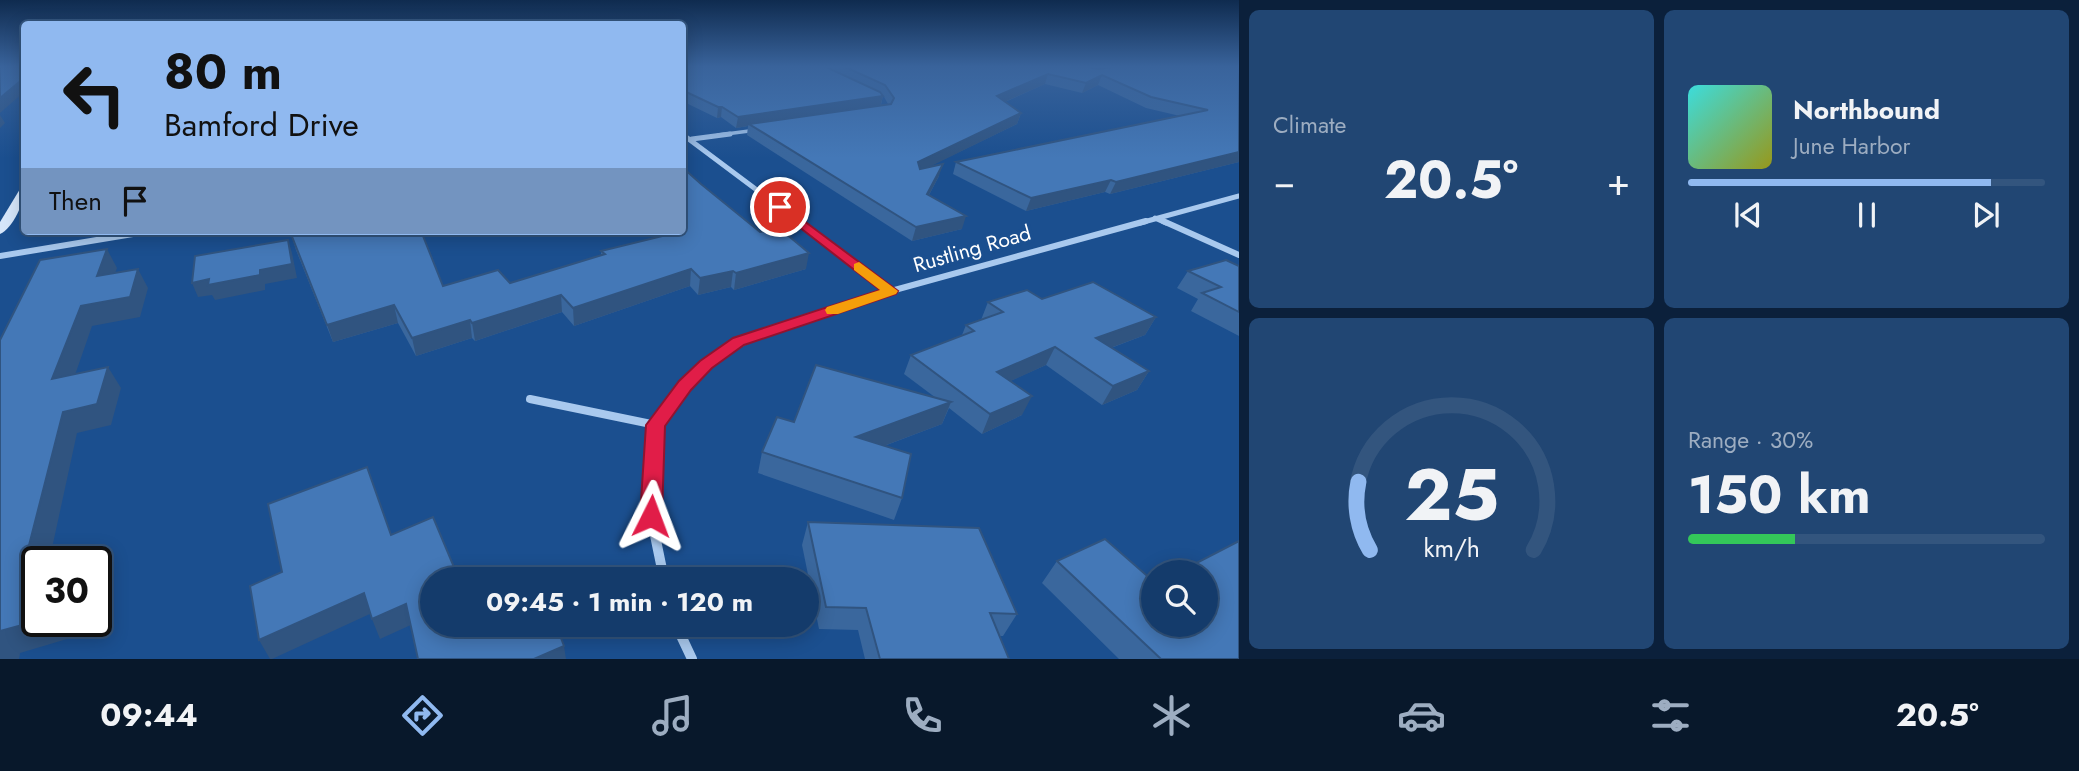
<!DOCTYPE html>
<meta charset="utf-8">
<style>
:root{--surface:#143b6b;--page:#214673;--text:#f1f3f6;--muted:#9dadc1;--line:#33557e;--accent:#90b9f0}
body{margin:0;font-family:Jost,sans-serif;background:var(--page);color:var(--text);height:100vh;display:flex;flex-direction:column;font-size:26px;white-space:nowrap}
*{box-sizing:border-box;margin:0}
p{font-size:23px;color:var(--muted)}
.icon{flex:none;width:38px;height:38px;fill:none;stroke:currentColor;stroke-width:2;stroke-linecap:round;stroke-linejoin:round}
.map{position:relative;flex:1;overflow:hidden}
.side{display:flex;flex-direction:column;gap:10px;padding:10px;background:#0b203b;width:840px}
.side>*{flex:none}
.top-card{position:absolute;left:21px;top:21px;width:665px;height:214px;border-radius:7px;box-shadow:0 4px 18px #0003,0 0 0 2px var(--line);background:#90b9f0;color:#111;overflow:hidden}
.buttons{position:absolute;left:1141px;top:560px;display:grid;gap:14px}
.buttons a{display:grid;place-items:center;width:77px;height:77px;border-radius:50%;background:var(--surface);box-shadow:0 4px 18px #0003,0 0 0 2px var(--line);font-size:35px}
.speed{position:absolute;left:21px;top:546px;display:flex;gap:14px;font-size:35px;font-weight:700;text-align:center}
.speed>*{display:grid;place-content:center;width:91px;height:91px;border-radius:50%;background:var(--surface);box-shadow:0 4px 18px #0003,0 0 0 2px var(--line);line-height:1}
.speed .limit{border:4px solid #111;border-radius:10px;background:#fff;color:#111}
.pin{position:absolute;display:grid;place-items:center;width:60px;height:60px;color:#fff;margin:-30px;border:4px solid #fff;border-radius:50%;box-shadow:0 2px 7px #0007}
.me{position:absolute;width:77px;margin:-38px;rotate:3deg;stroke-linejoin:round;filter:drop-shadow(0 0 5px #0008)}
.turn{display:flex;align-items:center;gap:24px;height:147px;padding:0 28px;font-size:32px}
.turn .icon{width:91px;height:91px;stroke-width:2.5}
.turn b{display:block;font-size:49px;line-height:60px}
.then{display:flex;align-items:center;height:66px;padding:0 28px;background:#0003;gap:14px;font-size:26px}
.big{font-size:52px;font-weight:700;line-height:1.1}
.side .widget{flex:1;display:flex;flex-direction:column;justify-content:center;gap:10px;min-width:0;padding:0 24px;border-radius:10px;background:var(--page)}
.side .dial{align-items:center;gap:0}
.dial svg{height:182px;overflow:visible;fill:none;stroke:var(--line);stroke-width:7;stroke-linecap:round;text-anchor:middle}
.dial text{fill:var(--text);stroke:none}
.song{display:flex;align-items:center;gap:21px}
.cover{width:84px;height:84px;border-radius:10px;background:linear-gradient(135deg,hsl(180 70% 55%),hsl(60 70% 35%))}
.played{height:7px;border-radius:4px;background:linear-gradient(90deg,var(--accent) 85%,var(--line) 85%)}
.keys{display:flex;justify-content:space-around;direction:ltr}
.heat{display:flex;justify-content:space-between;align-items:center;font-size:38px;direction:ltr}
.charge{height:10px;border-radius:5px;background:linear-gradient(90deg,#34c759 30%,var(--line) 0)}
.side .tiles{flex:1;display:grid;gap:10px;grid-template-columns:repeat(2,1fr)}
.trip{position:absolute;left:420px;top:567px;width:399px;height:70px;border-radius:35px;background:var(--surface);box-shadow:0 4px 18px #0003,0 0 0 2px var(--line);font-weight:700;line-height:70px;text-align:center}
.menu{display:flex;height:112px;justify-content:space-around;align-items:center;background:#08182b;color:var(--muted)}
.menu .icon{width:49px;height:49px}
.menu .on{color:var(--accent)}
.menu b{font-size:32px;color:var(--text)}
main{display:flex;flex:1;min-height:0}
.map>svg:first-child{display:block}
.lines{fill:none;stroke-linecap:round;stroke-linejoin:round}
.street-far4{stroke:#a9c9ee;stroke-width:3.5}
.street-far3{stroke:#a9c9ee;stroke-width:5}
.street-far2{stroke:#a9c9ee;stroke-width:6}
.street-far1{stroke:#a9c9ee;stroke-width:8}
.street{stroke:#a9c9ee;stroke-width:10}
.secondary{fill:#d6e6fa;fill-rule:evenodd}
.wall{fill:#3a679d;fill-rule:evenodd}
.shaded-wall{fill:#305480}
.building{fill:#4478b7;stroke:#305480;stroke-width:2}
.route{fill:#e11d48;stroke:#92132f;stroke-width:2}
.slow{fill:#f59e0b}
.labels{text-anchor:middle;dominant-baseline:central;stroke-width:7;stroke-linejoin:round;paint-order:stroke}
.street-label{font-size:21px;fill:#fff;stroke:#1b4f8f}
</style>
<main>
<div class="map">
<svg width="1239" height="659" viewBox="0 0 1239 659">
<rect width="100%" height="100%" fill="#1b4f8f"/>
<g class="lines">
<polyline class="street-far4" points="718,135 757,130"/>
<g class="street-far3">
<polyline points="682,134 801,223"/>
<polyline points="692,139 730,134"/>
<polyline points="1155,218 1166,223"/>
<polyline points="1140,223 1239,196"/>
</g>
<g class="street-far2">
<polyline points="798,221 891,291"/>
<polyline points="1163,221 1239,255"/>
<polyline points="0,256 151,231"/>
<polyline points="759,335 891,291 1146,221"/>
</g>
<g class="street-far1">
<polyline points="530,399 656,425"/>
<path d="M653,478c1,-16 -2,-42 4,-55 22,-43 63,-75 108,-90"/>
</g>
<g class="street">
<polyline points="653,476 651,516 664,579"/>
<polyline points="676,625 692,659"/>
</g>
<path class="secondary" d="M24,188c1,14 -11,40 -24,46v-12l20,-33z"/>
</g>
<g class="wall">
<path d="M682,66h557v96l-129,32 -5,-2 -79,19 -73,-37 3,-12 224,-46 -34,-8 -48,-23 -16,8 -37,-9 -40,18 16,11 -4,11 -89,43 11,9 -10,19 33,34 -50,12 -165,-106 1,-9 -12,2 -15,-11 -4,1 -35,-17zM882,94l1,1 5,9 -7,1 2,-9z"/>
<polygon points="701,184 806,269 734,290 731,287 698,295 690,286 574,326 562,312 475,341 472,338 416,356 398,323 333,342 296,250 291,234 443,286 510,283 601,255 601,251 666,235 662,231 682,231"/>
<polygon points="1239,266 1239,336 1191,311 1198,299 1177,288 1188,271"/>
<polygon points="1042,299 1156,317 1145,335 1111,348 1149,371 1137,390 1102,405 1046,365 1010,381 1022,415 982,434 949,408 942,424 884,446 902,498 894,520 758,473 762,452 794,422 936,398 904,374 911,355 962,335 966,325 981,320 988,302"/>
<polygon points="808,522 1017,614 1003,636 1000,636 1009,659 865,659 858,630 819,629 802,545"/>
<polygon points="1057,561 1153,625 1239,659 1119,659 1042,583"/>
</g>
<g class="shaded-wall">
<polygon points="1097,66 1119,66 1095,70"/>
<polygon points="1048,74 1045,84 993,107 997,96"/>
<polygon points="1102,75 1098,85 1082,93 1086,83"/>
<polygon points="24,78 24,92 0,113 0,98"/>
<polygon points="883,96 880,107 749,124 748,126 736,128 738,117"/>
<polygon points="718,107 722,107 721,117 717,118"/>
<polygon points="1021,113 1017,124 915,174 918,162"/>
<polygon points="0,115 5,123 0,128"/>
<polygon points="1239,152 1239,162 1110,194 1116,182"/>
<polygon points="943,164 939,176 923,206 927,194"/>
<polygon points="1111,180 1105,192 1026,211 1031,198"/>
<polygon points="966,216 962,229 912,241 916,227"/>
<polygon points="288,240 292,253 297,278 265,284 265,290 215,300 212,295 198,297 192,283 260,270"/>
<polygon points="107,249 117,268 107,296 97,276"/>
<polygon points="809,253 806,269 734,290 736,273"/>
<polygon points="138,269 148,288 140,317 92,326 66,401 52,379 81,306"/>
<polygon points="691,269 690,286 574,326 573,308"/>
<polygon points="733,271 731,287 698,295 700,278"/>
<polygon points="561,295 562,312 475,341 472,323"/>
<polygon points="394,305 398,323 333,342 327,325"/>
<polygon points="1156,317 1145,335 1086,357 1096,338"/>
<polygon points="470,320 472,338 416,356 412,338"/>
<polygon points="1055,347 1046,365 989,391 997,372"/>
<polygon points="108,367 121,388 111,425 77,433 49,562 24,565 63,412"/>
<polygon points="1149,371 1137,390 1102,405 1113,386"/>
<polygon points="1032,396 1022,415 982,434 990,414"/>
<polygon points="951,402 942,424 849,459 856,437"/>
<polygon points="65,554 71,562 62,562"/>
<polygon points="364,593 372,613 272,659 270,659 259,640"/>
<polygon points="406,604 413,624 380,639 372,619"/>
<polygon points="37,621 71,621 67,639 20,653 19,659 0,659 0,631"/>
<polygon points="564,646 566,659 534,659"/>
</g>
<g class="building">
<polygon points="0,66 24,66 24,78 0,98"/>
<polygon points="682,66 824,66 880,92 883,96 738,117 722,107 718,107 682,90"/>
<polygon points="843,66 1084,66 1099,69 1118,66 1239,66 1239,152 1116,182 1111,180 1031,198 956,162 1208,110 1151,97 1102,75 1086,83 1048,74 997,96 1021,113 918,162 920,169 943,164 927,194 966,216 916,227 749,124 891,104 894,98 885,85"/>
<polygon points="682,167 701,184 760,232 779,228 809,253 736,273 733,271 700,278 691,269 573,308 561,295 472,323 470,320 412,338 394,305 327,325 291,234 308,231 421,231 443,286 498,270 510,283 605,254 601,251 679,232 678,231 682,231"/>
<polygon points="288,240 292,264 260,270 260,275 208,285 209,279 192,283 195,256"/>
<polygon points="107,249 97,276 138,269 130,297 81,306 52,379 108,367 97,404 63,412 24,565 37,562 37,621 0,631 0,340 40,260"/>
<polygon points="1226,260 1239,266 1239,312 1202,293 1221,287 1188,271"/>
<polygon points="1093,282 1156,317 1096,338 1149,371 1113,386 1055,347 997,372 1032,396 990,414 911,355 974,331 966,325 1003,312 988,302 1027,290 1042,299"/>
<polygon points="816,365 951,402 856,437 911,454 902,498 762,452 777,417 794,422"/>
<polygon points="367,467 391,535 433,517 459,579 432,579 432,625 556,625 564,646 534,659 418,659 406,604 372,619 364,593 259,640 250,586 282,572 268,504"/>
<polygon points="808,522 979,528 1017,614 990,613 1009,659 880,659 866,608 826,607"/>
<polygon points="1105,539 1153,581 1153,625 1206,625 1206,572 1179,572 1239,541 1239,659 1161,659 1057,561"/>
<polygon points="65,554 62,562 37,562"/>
</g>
<linearGradient id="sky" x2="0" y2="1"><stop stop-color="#0f2b4f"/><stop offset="0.42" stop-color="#39639b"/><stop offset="1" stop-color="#39639b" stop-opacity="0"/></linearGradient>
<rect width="1239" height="158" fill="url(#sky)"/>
<polygon class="route" points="780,203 898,291 896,294 744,345 712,368 691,390 665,426 662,516 658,523 651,525 643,523 640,516 646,425 679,381 700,361 733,338 880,290 776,209 776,204"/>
<polygon class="slow" points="859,262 898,291 896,294 838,314 827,314 825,310 827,307 880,290 854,270 854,264"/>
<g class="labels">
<g class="street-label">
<text transform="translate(972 249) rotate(-16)">Rustling Road</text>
</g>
</g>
</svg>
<div class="buttons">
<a><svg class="icon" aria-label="search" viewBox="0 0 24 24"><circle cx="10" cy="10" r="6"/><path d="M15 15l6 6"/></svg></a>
</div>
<div class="speed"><div class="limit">30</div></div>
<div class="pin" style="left:780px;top:207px;background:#d93025"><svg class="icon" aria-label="arrive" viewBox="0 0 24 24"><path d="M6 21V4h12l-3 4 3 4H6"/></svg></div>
<svg class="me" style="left:651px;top:516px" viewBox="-20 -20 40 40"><path d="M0-17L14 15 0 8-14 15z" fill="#e11d48" stroke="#fff" stroke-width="4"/></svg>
<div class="trip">09:45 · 1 min · 120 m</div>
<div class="top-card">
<div class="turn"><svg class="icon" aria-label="left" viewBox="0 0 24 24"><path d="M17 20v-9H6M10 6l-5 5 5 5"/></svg><div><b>80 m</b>Bamford Drive</div></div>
<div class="then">Then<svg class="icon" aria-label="arrive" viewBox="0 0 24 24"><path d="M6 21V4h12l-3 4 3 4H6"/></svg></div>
</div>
</div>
<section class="side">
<div class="tiles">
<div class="widget"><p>Climate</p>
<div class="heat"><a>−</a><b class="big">20.5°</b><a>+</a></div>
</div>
<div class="widget">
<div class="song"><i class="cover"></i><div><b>Northbound</b><p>June Harbor</p></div></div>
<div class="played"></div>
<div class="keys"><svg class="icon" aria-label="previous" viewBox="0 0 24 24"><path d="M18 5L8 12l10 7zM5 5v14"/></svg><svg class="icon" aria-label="pause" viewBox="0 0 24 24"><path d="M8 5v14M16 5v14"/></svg><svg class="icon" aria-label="next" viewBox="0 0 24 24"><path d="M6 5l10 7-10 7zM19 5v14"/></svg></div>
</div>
<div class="widget dial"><svg viewBox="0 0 100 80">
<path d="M14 69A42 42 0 1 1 86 69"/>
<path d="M14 69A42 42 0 0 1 9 39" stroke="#90b9f0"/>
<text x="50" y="56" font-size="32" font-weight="700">25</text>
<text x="50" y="72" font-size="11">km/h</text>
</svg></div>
<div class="widget"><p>Range · 30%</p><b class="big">150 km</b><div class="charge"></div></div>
</div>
</section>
</main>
<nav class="menu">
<b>09:44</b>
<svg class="icon on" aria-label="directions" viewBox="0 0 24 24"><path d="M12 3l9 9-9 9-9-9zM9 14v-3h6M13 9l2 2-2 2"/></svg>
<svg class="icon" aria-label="music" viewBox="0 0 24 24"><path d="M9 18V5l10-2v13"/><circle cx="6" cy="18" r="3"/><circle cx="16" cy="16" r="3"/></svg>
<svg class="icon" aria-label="phone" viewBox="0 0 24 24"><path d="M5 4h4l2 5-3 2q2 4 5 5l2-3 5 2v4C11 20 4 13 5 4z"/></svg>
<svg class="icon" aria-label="climate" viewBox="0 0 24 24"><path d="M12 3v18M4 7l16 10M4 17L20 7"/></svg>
<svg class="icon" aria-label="car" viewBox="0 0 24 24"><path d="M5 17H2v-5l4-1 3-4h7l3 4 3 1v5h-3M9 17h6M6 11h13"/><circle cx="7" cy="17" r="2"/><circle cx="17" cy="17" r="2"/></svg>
<svg class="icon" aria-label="filters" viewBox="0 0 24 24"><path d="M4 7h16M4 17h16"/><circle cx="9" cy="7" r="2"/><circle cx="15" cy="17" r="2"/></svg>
<b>20.5°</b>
</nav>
